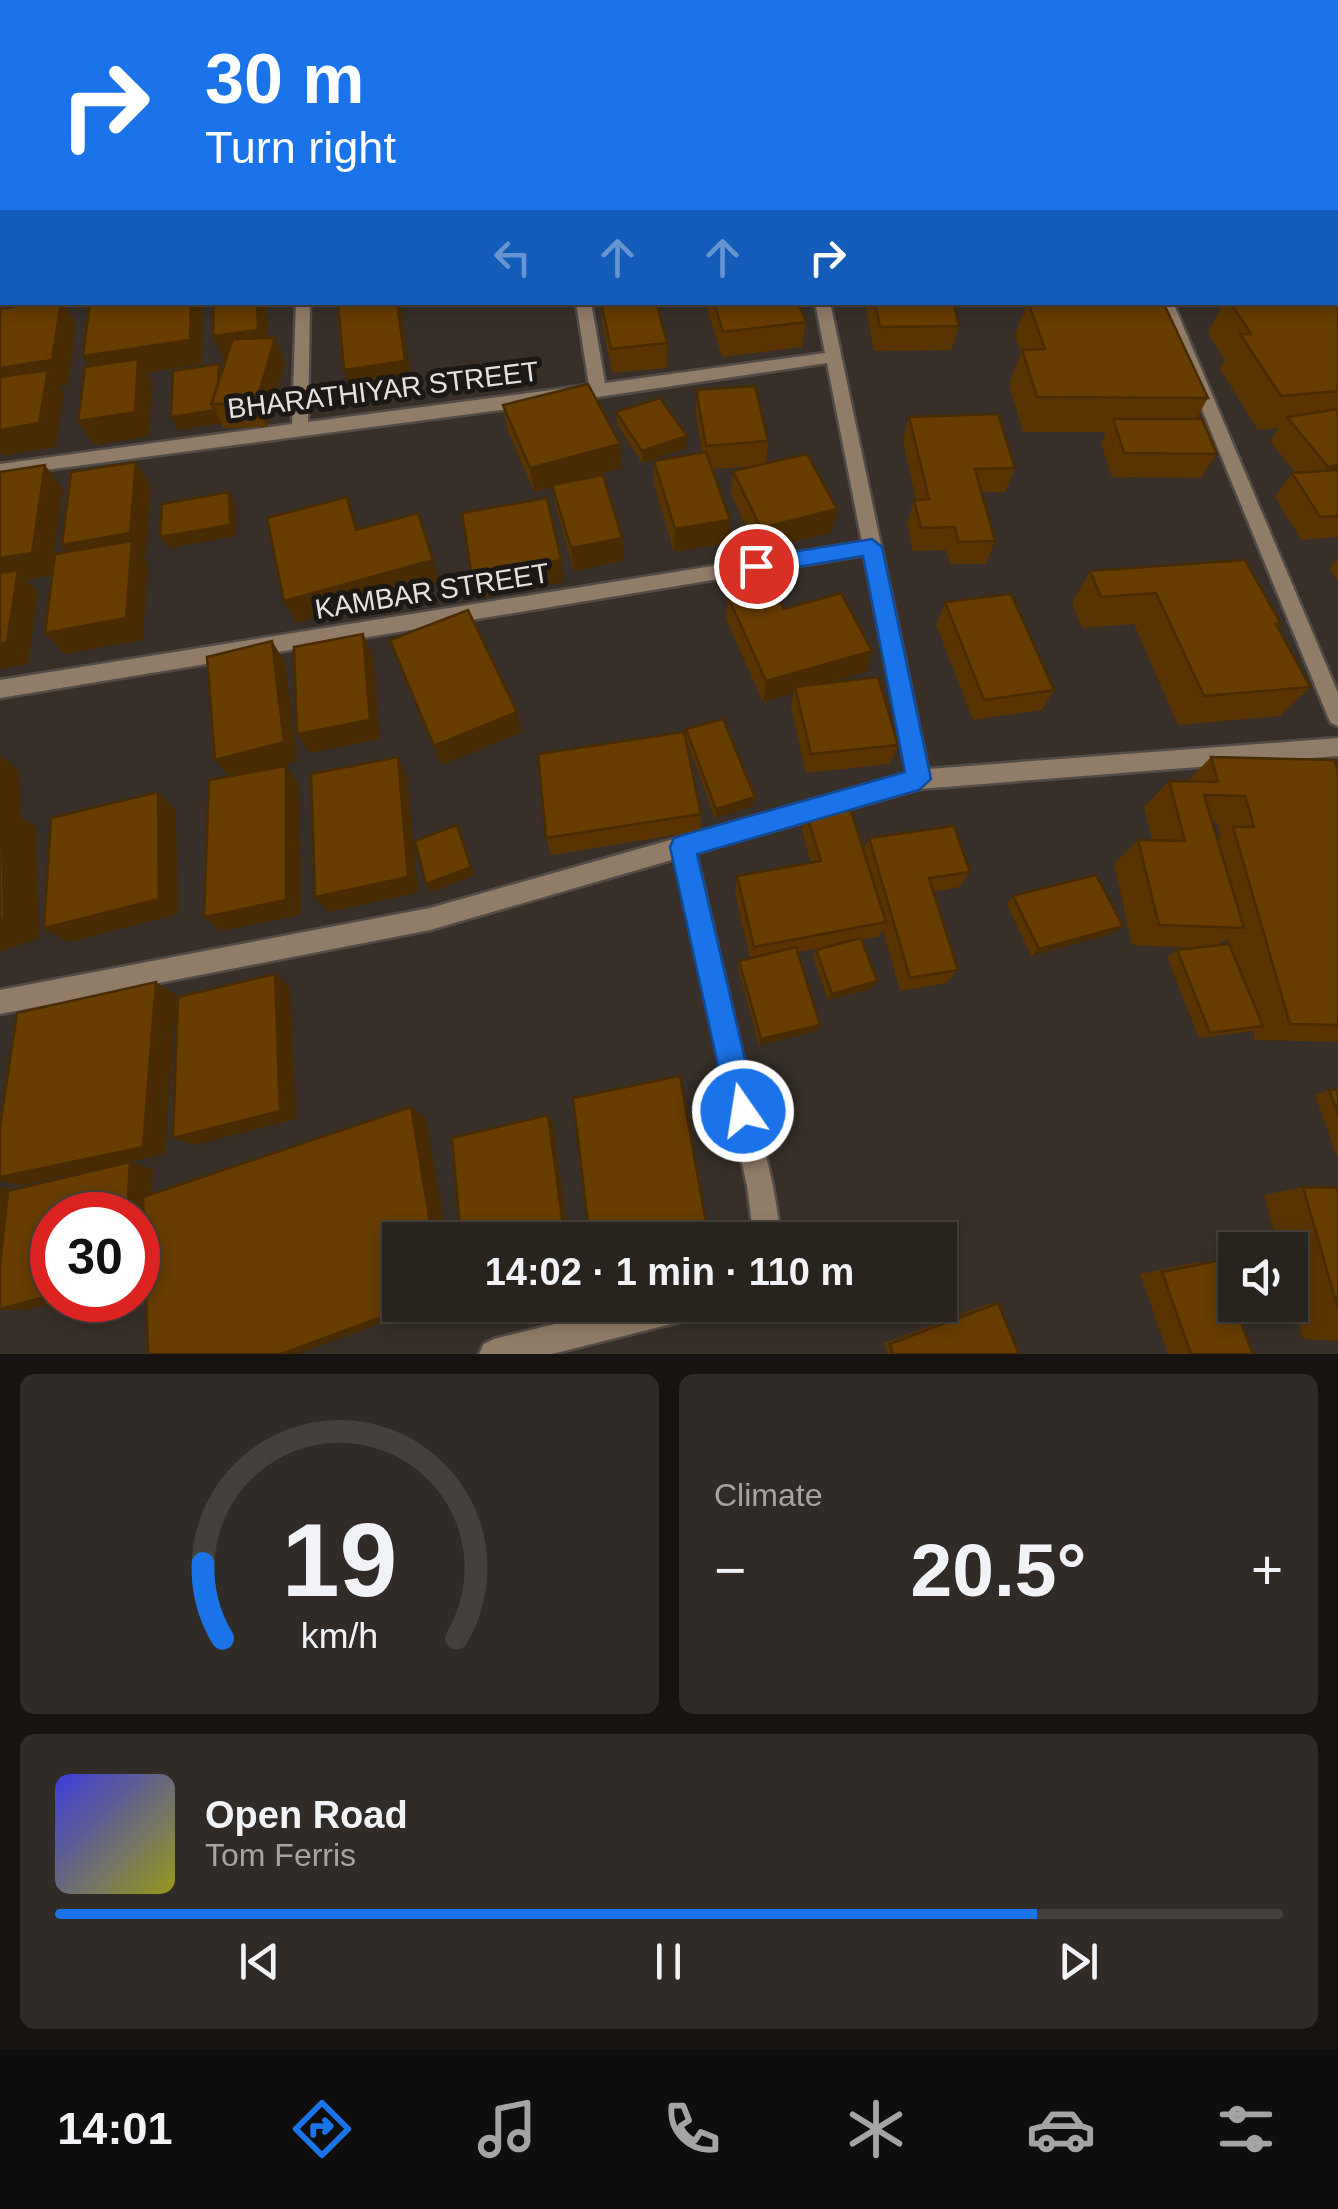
<!DOCTYPE html>
<meta charset="utf-8">
<style>
:root{--surface:#29231e;--page:#312b27;--text:#f1f3f6;--muted:#a5a4a4;--line:#45403c;--accent:#1a73e8}
body{margin:0;font-family:Helvetica,sans-serif;background:var(--page);color:var(--text);height:100vh;display:flex;flex-direction:column;font-size:38px;white-space:nowrap}
*{box-sizing:border-box;margin:0}
p{font-size:32px;color:var(--muted)}
.icon{flex:none;width:55px;height:55px;fill:none;stroke:currentColor;stroke-width:2;stroke-linecap:round;stroke-linejoin:round}
.map{position:relative;height:1354px;overflow:hidden}
.drawer{display:flex;flex-direction:column;gap:20px;padding:20px;background:#171310;flex:1}
.drawer>*{flex:none}
.hud{position:absolute;left:0px;top:0px;width:1340px;height:305px;box-shadow:0 5px 15px #0003,0 0 0 2px var(--line);background:#1a73e8;color:#fff;overflow:hidden}
.tools{position:absolute;left:1218px;top:1232px;display:grid;gap:20px}
.tools a{display:grid;place-items:center;width:90px;height:90px;border-radius:0px;background:var(--surface);box-shadow:0 5px 15px #0003,0 0 0 2px var(--line);font-size:50px}
.speed{position:absolute;left:30px;top:1192px;display:flex;gap:20px;font-size:50px;font-weight:700;text-align:center}
.speed>*{display:grid;place-content:center;width:130px;height:130px;border-radius:50%;background:var(--surface);box-shadow:0 5px 15px #0003,0 0 0 2px var(--line);line-height:1}
.speed .limit{border:15px solid #d22;background:#fff;color:#111}
.pin{position:absolute;display:grid;place-items:center;width:85px;height:85px;color:#fff;margin:-42px;border:5px solid #fff;border-radius:50%;box-shadow:0 2px 10px #0007}
.me{position:absolute;width:110px;margin:-55px;rotate:347deg;stroke-linejoin:round;filter:drop-shadow(0 0 8px #0008)}
.turn{display:flex;align-items:center;gap:35px;height:210px;padding:0 40px;font-size:45px}
.turn .icon{width:130px;height:130px;stroke-width:2.5}
.turn b{display:block;font-size:70px;line-height:85px}
.lanes{display:flex;align-items:center;height:95px;padding:0 40px;background:#0003;justify-content:center;gap:50px;direction:ltr}
.lanes .off{opacity:.35}
.big{font-size:75px;font-weight:800;line-height:1.1}
.drawer .widget{flex:1;display:flex;flex-direction:column;justify-content:center;gap:15px;min-width:0;padding:0 35px;border-radius:15px;background:var(--page)}
.drawer .dial{align-items:center;gap:0}
.dial svg{height:260px;overflow:visible;fill:none;stroke:var(--line);stroke-width:7;stroke-linecap:round;text-anchor:middle}
.dial text{fill:var(--text);stroke:none}
.song{display:flex;align-items:center;gap:30px}
.cover{width:120px;height:120px;border-radius:15px;background:linear-gradient(135deg,hsl(240 70% 55%),hsl(60 70% 35%))}
.played{height:10px;border-radius:5px;background:linear-gradient(90deg,var(--accent) 80%,var(--line) 80%)}
.keys{display:flex;justify-content:space-around;direction:ltr}
.heat{display:flex;justify-content:space-between;align-items:center;font-size:55px;direction:ltr}
.drawer .tiles{flex:1;display:grid;gap:20px;grid-template-columns:1fr 1fr}
.widget:last-child{grid-column:span 2}
.trip{position:absolute;left:382px;top:1222px;width:575px;height:100px;border-radius:0px;background:var(--surface);box-shadow:0 5px 15px #0003,0 0 0 2px var(--line);font-weight:800;line-height:100px;text-align:center}
.tabs{display:flex;height:160px;justify-content:space-around;align-items:center;background:#100e0c;color:var(--muted)}
.tabs .icon{width:70px;height:70px}
.tabs .active{color:var(--accent)}
.tabs b{font-size:45px;color:var(--text)}
.map>svg:first-child{display:block}
.lines{fill:none;stroke-linecap:round;stroke-linejoin:round}
.street-casing{stroke:#534b45;stroke-width:5}
.street{fill:#917c67;fill-rule:evenodd}
.wall{fill:#593400;fill-rule:evenodd}
.shaded-wall{fill:#482b00}
.building{fill:#673d00;stroke:#482b00;stroke-width:2.5}
.route{fill:#1a73e8;stroke:#114b97;stroke-width:2.5}
.labels{text-anchor:middle;dominant-baseline:central;stroke-width:10;stroke-linejoin:round;paint-order:stroke}
.street-label{font-size:28px;fill:#e6e1dc;stroke:#1b1815}
</style>
<div class="map">
<svg width="1338" height="1354" viewBox="0 0 1338 1354">
<rect width="100%" height="100%" fill="#372f28"/>
<g class="lines">
<defs>
<g id="street">
<rect x="308" y="0" width="10" height="2"/>
<polygon points="1063,0 1084,0 1085,2 1065,2"/>
<rect x="0" y="5" width="2" height="6"/>
<polygon points="2,84 2,92 0,93 0,85"/>
<polygon points="296,302 310,302 308,422 589,385 576,302 591,302 605,383 825,353 815,302 830,302 928,769 1338,738 1338,756 919,789 696,853 773,1186 782,1240 754,1240 747,1186 675,859 430,930 0,1014 0,990 430,908 907,773 864,555 0,698 0,680 862,542 827,363 598,397 0,476 0,464 292,424"/>
<polygon points="1158,302 1173,302 1338,693 1338,726 1331,723 1328,717"/>
<polygon points="633,1305 705,1305 701,1315 691,1319 552,1354 479,1354 484,1344 494,1339"/>
</g>
</defs>
<use href="#street" class="street-casing"/>
<use href="#street" class="street"/>
</g>
<g class="wall">
<polygon points="691,0 760,0 754,2 697,2"/>
<rect x="869" y="0" width="50" height="2"/>
<polygon points="924,0 1013,0 1012,2 924,2"/>
<polygon points="1199,0 1338,0 1338,42 1338,2 1200,2"/>
<polygon points="1338,292 1338,537 1301,540 1275,497 1292,473 1296,473 1270,441 1279,428 1258,430 1220,369 1225,360 1208,333 1224,302 1338,302"/>
<polygon points="601,302 667,343 667,368 612,373 602,322"/>
<polygon points="707,302 798,302 806,322 802,347 722,357 707,309"/>
<polygon points="865,302 953,302 959,326 951,350 874,351"/>
<polygon points="1027,302 1163,302 1208,398 1196,419 1217,454 1201,478 1112,477 1101,443 1106,432 1023,432 1009,385 1021,353 1015,336"/>
<polygon points="267,305 268,338 275,338 285,362 267,427 223,428 221,423 178,430 222,372 226,361 213,336"/>
<polygon points="696,390 768,441 766,463 832,532 758,551 731,494 733,471 754,466 712,469 728,543 674,552 654,484 654,461 702,453 696,415"/>
<polygon points="503,405 620,444 621,468 580,479 622,538 624,560 574,571 556,508 552,487 534,492 507,429"/>
<polygon points="616,412 686,448 642,463 617,424"/>
<polygon points="909,417 1015,468 1005,492 982,492 995,541 986,564 950,564 946,550 913,551 907,523 914,500 916,500 903,440"/>
<polygon points="1338,559 1338,582 1330,568"/>
<polygon points="1090,571 1281,624 1278,627 1310,687 1280,716 1178,725 1134,624 1082,628 1072,603"/>
<polygon points="728,597 784,609 866,672 826,683 898,745 890,764 806,773 791,707 794,693 763,702 726,619"/>
<polygon points="945,602 1054,690 1042,710 973,720 936,624"/>
<polygon points="686,729 753,806 715,818 686,739"/>
<path d="M1211,757l127,13v272l-83,-2 -2,-9 -54,7 -32,-81 10,-7 19,-2 -64,-3 -18,-81 24,-24h14l-8,-33 25,-26 18,1zM1212,821h4l5,16 -3,3zM1228,939l2,9 -13,-3z"/>
<polygon points="806,813 863,850 869,838 970,872 959,887 933,892 958,970 947,983 900,991 883,929 878,937 861,940 877,981 873,988 828,1000 813,957 816,950 835,945 798,952 817,1031 759,1045 738,968 739,961 750,958 735,892 737,876 811,863 802,830"/>
<polygon points="701,814 700,831 551,855 546,838"/>
<polygon points="1013,896 1114,933 1031,956 1007,904"/>
<polygon points="1329,1090 1338,1090 1338,1159 1315,1095"/>
<polygon points="1303,1187 1338,1188 1338,1341 1303,1339 1290,1291 1290,1250 1279,1250 1264,1195"/>
<polygon points="1217,1261 1253,1354 1168,1354 1140,1274 1192,1263"/>
<polygon points="990,1303 998,1303 1019,1354 888,1354 884,1343"/>
</g>
<g class="shaded-wall">
<polygon points="725,0 760,0 754,2 725,2"/>
<polygon points="2,57 2,75 0,71 0,58"/>
<polygon points="61,302 63,302 76,324 68,385 59,386 64,394 56,447 3,456 0,452 0,368"/>
<polygon points="191,302 201,302 203,307 202,364 146,373 152,383 149,436 94,445 78,421 98,380 83,356"/>
<polygon points="257,302 266,302 267,305 268,354 225,361 213,336"/>
<polygon points="397,302 400,302 412,385 352,395 344,370"/>
<polygon points="275,338 285,362 267,427 256,403"/>
<polygon points="215,410 221,423 178,430 171,417"/>
<polygon points="687,436 686,448 642,463 642,451"/>
<polygon points="620,444 621,468 534,492 530,468"/>
<polygon points="136,462 151,486 146,556 143,557 148,564 143,640 64,654 45,633 80,567 62,545"/>
<polygon points="45,465 63,488 51,575 26,580 38,592 28,664 0,669 0,558"/>
<polygon points="1338,465 1338,485 1309,490 1328,467"/>
<polygon points="229,492 236,504 236,536 168,548 160,537"/>
<polygon points="347,497 356,520 365,553 356,530"/>
<polygon points="837,509 832,532 758,551 761,528"/>
<polygon points="730,520 728,543 674,552 675,529"/>
<polygon points="622,538 624,560 574,571 571,548"/>
<polygon points="433,560 440,582 296,623 284,601"/>
<polygon points="561,560 564,582 478,599 472,577"/>
<polygon points="363,634 373,656 380,739 310,753 297,734"/>
<polygon points="272,641 285,662 297,761 231,779 215,760"/>
<polygon points="872,651 866,672 796,692 795,687 794,693 763,702 766,681"/>
<polygon points="517,712 522,732 442,765 434,746"/>
<polygon points="0,755 19,771 20,816 36,827 39,938 0,952"/>
<polygon points="398,757 407,776 418,893 328,912 315,897"/>
<polygon points="286,766 299,784 301,915 221,931 204,917"/>
<polygon points="158,792 176,810 178,914 68,942 44,928"/>
<polygon points="755,797 753,806 715,818 716,809"/>
<polygon points="457,825 475,875 431,892 426,884"/>
<polygon points="1123,926 1114,933 1031,956 1039,949"/>
<polygon points="275,974 290,987 296,1119 194,1145 173,1138"/>
<polygon points="877,981 873,988 828,1000 832,994"/>
<polygon points="156,982 176,995 165,1154 21,1185 0,1181 0,1177"/>
<polygon points="820,1025 817,1031 759,1045 761,1039"/>
<polygon points="411,1107 426,1119 447,1240 433,1240"/>
<polygon points="548,1115 553,1123 569,1240 565,1240"/>
<polygon points="130,1162 153,1169 148,1278 138,1281 138,1215 127,1215"/>
<polygon points="0,1187 18,1190 0,1306"/>
<polygon points="52,1295 52,1300 64,1300 26,1310 0,1310"/>
<polygon points="414,1305 430,1305 298,1354 281,1354"/>
</g>
<g class="building">
<polygon points="75,0 107,0 106,2 74,2"/>
<rect x="230" y="0" width="53" height="2"/>
<polygon points="327,0 381,0 382,2 328,2"/>
<polygon points="566,0 581,0 593,2 563,2"/>
<polygon points="881,0 914,0 902,2 884,2"/>
<polygon points="958,0 1003,0 1005,2 960,2"/>
<polygon points="1264,0 1316,0 1317,2 1265,2"/>
<polygon points="1320,0 1338,0 1338,3 1322,2"/>
<polygon points="0,10 2,10 2,32 0,36"/>
<polygon points="1,32 2,32 2,57 0,58"/>
<polygon points="1338,292 1338,391 1281,396 1240,334 1251,334 1230,302 1338,302"/>
<polygon points="42,302 61,302 52,360 0,368 0,309"/>
<polygon points="90,302 191,302 190,340 83,356"/>
<polygon points="214,302 257,302 258,330 213,336"/>
<polygon points="338,302 397,302 405,361 344,370"/>
<polygon points="601,302 656,302 667,343 611,349"/>
<polygon points="714,302 798,302 806,322 723,332"/>
<polygon points="875,302 953,302 959,326 880,327"/>
<polygon points="1028,302 1163,302 1208,398 1037,397 1022,350 1045,349"/>
<polygon points="275,338 256,403 211,404 233,339"/>
<polygon points="138,359 135,412 78,421 85,367"/>
<polygon points="219,364 218,384 211,404 215,410 171,417 173,371"/>
<polygon points="48,370 39,423 0,430 0,377"/>
<polygon points="588,384 620,444 530,468 503,405"/>
<polygon points="755,386 768,441 706,446 696,390"/>
<polygon points="660,398 687,436 642,451 616,412"/>
<polygon points="1338,409 1338,465 1328,467 1287,417"/>
<polygon points="998,414 1015,468 975,469 995,541 958,542 955,527 921,528 914,500 929,499 909,417"/>
<polygon points="1113,419 1202,419 1217,454 1124,453"/>
<polygon points="706,452 730,520 675,529 654,461"/>
<polygon points="807,454 837,509 761,528 733,471"/>
<polygon points="136,462 130,533 62,545 71,472"/>
<polygon points="45,465 32,553 0,558 0,472"/>
<polygon points="1338,470 1338,516 1320,517 1292,473"/>
<polygon points="603,475 622,538 571,548 552,485"/>
<polygon points="229,492 230,525 160,537 162,504"/>
<polygon points="347,497 356,530 418,513 433,560 284,601 267,518"/>
<polygon points="547,498 561,560 472,577 462,513"/>
<polygon points="132,541 126,618 45,633 55,554"/>
<polygon points="1245,560 1281,624 1276,624 1310,687 1204,696 1156,593 1101,597 1090,571"/>
<polygon points="18,570 7,642 0,644 0,573"/>
<polygon points="773,585 784,609 841,593 872,651 766,681 728,597"/>
<polygon points="1011,594 1054,690 984,700 945,602"/>
<polygon points="468,610 517,712 434,746 390,640"/>
<polygon points="363,634 370,720 297,734 294,647"/>
<polygon points="272,641 284,742 215,760 207,657"/>
<polygon points="878,677 898,745 811,754 795,687"/>
<polygon points="723,719 755,797 716,809 686,729"/>
<polygon points="684,732 701,814 546,838 538,754"/>
<polygon points="398,757 408,877 315,897 311,774"/>
<polygon points="1211,757 1334,760 1338,770 1338,1025 1290,1024 1233,827 1254,827 1245,796 1204,795 1244,928 1159,925 1138,840 1185,841 1169,781 1218,782"/>
<polygon points="286,766 286,900 204,917 209,780"/>
<polygon points="158,792 159,899 44,928 51,818"/>
<polygon points="2,802 4,918 0,919 0,803"/>
<polygon points="849,805 886,922 754,947 737,876 821,861 806,813"/>
<polygon points="457,825 471,867 426,884 415,841"/>
<polygon points="954,826 970,872 929,878 958,970 910,978 869,838"/>
<polygon points="1096,875 1123,926 1039,949 1013,896"/>
<polygon points="861,938 877,981 832,994 816,950"/>
<polygon points="1229,944 1263,1026 1210,1033 1177,950"/>
<polygon points="796,947 820,1025 761,1039 739,961"/>
<polygon points="275,974 280,1111 173,1138 178,997"/>
<polygon points="156,982 143,1147 0,1177 0,1127 17,1013"/>
<polygon points="680,1076 709,1240 590,1240 573,1098"/>
<polygon points="1329,1090 1338,1090 1338,1114"/>
<polygon points="411,1107 433,1240 400,1240 400,1305 414,1305 281,1354 148,1354 143,1197"/>
<polygon points="548,1115 565,1240 461,1240 452,1138"/>
<polygon points="130,1162 127,1215 52,1215 52,1295 0,1309 0,1266 8,1191"/>
<polygon points="1303,1187 1338,1188 1338,1309"/>
<polygon points="1217,1261 1253,1354 1191,1354 1162,1272"/>
<polygon points="998,1303 1019,1354 893,1354 890,1344"/>
</g>
<polygon class="route" points="872,539 882,547 931,779 919,790 697,854 757,1111 753,1121 743,1125 732,1121 728,1111 670,847 674,838 683,835 905,772 863,556 756,574 745,566 756,558"/>
<g class="labels">
<g class="street-label">
<text transform="translate(383 390) rotate(-7)">BHARATHIYAR STREET</text>
<text transform="translate(432 591) rotate(-9)">KAMBAR STREET</text>
</g>
</g>
</svg>
<div class="tools">
<a><svg class="icon" aria-label="sound" viewBox="0 0 24 24"><path d="M4 9h4l5-4v14l-5-4H4zM17 9q2 3 0 6"/></svg></a>
</div>
<div class="speed"><div class="limit">30</div></div>
<div class="pin" style="left:756px;top:566px;background:#d93025"><svg class="icon" aria-label="arrive" viewBox="0 0 24 24"><path d="M6 21V4h12l-3 4 3 4H6"/></svg></div>
<svg class="me" style="left:743px;top:1111px" viewBox="-20 -20 40 40"><circle r="17" fill="#1a73e8" stroke="#fff" stroke-width="3"/><path d="M0-11L8 9 0 5-8 9z" fill="#fff"/></svg>
<div class="trip">14:02 · 1 min · 110 m</div>
<div class="hud">
<div class="turn"><svg class="icon" aria-label="right" viewBox="0 0 24 24"><path d="M7 20v-9h11M14 6l5 5-5 5"/></svg><div><b>30 m</b>Turn right</div></div>
<div class="lanes"><svg class="icon off" aria-label="left" viewBox="0 0 24 24"><path d="M17 20v-9H6M10 6l-5 5 5 5"/></svg><svg class="icon off" aria-label="ahead" viewBox="0 0 24 24"><path d="M12 20V5M6 11l6-6 6 6"/></svg><svg class="icon off" aria-label="ahead" viewBox="0 0 24 24"><path d="M12 20V5M6 11l6-6 6 6"/></svg><svg class="icon" aria-label="right" viewBox="0 0 24 24"><path d="M7 20v-9h11M14 6l5 5-5 5"/></svg></div>
</div>
</div>
<section class="drawer">
<div class="tiles">
<div class="widget dial"><svg viewBox="0 0 100 80">
<path d="M14 69A42 42 0 1 1 86 69"/>
<path d="M14 69A42 42 0 0 1 8 46" stroke="#1a73e8"/>
<text x="50" y="56" font-size="32" font-weight="700">19</text>
<text x="50" y="72" font-size="11">km/h</text>
</svg></div>
<div class="widget"><p>Climate</p>
<div class="heat"><a>−</a><b class="big">20.5°</b><a>+</a></div>
</div>
<div class="widget">
<div class="song"><i class="cover"></i><div><b>Open Road</b><p>Tom Ferris</p></div></div>
<div class="played"></div>
<div class="keys"><svg class="icon" aria-label="previous" viewBox="0 0 24 24"><path d="M18 5L8 12l10 7zM5 5v14"/></svg><svg class="icon" aria-label="pause" viewBox="0 0 24 24"><path d="M8 5v14M16 5v14"/></svg><svg class="icon" aria-label="next" viewBox="0 0 24 24"><path d="M6 5l10 7-10 7zM19 5v14"/></svg></div>
</div>
</div>
</section>
<nav class="tabs">
<b>14:01</b>
<svg class="icon active" aria-label="directions" viewBox="0 0 24 24"><path d="M12 3l9 9-9 9-9-9zM9 14v-3h6M13 9l2 2-2 2"/></svg>
<svg class="icon" aria-label="music" viewBox="0 0 24 24"><path d="M9 18V5l10-2v13"/><circle cx="6" cy="18" r="3"/><circle cx="16" cy="16" r="3"/></svg>
<svg class="icon" aria-label="phone" viewBox="0 0 24 24"><path d="M5 4h4l2 5-3 2q2 4 5 5l2-3 5 2v4C11 20 4 13 5 4z"/></svg>
<svg class="icon" aria-label="climate" viewBox="0 0 24 24"><path d="M12 3v18M4 7l16 10M4 17L20 7"/></svg>
<svg class="icon" aria-label="car" viewBox="0 0 24 24"><path d="M5 17H2v-5l4-1 3-4h7l3 4 3 1v5h-3M9 17h6M6 11h13"/><circle cx="7" cy="17" r="2"/><circle cx="17" cy="17" r="2"/></svg>
<svg class="icon" aria-label="filters" viewBox="0 0 24 24"><path d="M4 7h16M4 17h16"/><circle cx="9" cy="7" r="2"/><circle cx="15" cy="17" r="2"/></svg>
</nav>
